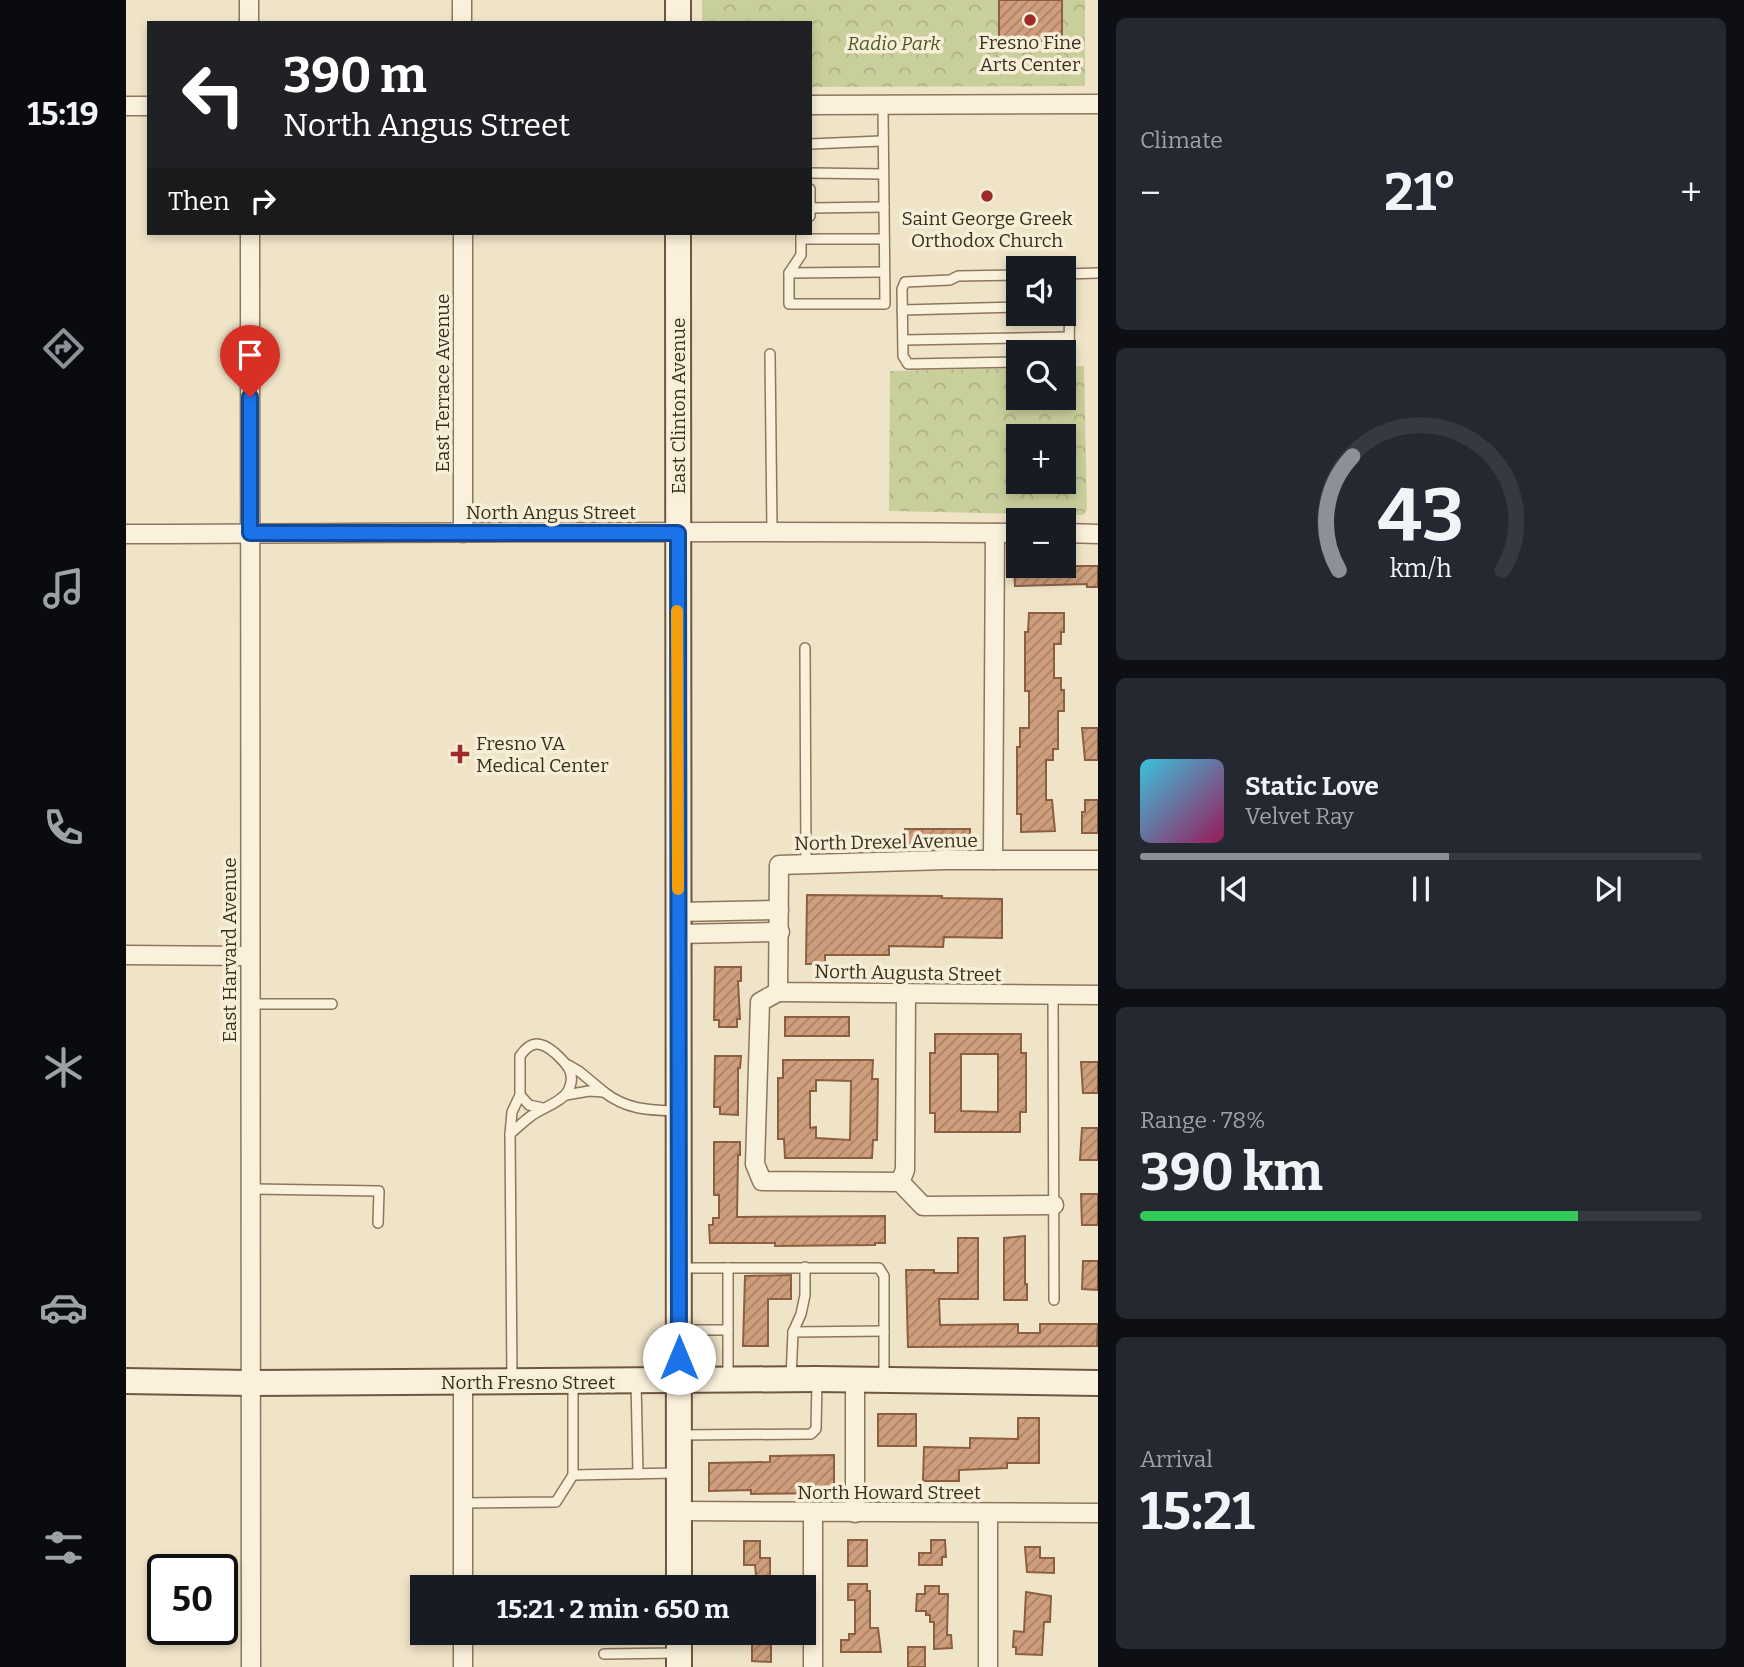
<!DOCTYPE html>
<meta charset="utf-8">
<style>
:root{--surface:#171b24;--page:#242831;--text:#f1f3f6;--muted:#9ea1a6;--line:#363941;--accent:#8c9099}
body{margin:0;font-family:Bitter,serif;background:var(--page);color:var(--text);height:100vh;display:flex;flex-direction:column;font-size:26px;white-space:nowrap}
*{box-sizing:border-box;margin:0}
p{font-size:23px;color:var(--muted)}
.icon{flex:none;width:38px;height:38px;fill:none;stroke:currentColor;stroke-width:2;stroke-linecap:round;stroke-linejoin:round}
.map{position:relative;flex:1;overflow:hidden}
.drawer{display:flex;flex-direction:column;gap:18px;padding:18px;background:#0d0f14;width:646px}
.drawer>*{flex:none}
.banner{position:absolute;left:21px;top:21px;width:665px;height:214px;border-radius:0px;box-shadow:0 4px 10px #0003;background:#202124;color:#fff;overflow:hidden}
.tools{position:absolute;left:880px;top:256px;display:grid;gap:14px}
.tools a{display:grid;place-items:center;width:70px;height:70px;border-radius:0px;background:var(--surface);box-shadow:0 4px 10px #0003;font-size:35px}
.speed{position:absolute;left:21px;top:1554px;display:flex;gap:14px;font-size:35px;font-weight:700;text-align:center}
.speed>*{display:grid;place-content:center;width:91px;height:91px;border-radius:50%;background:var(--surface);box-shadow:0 4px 10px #0003;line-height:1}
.speed .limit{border:4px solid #111;border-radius:10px;background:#fff;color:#111}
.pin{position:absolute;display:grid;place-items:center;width:60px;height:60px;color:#fff;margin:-72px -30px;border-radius:50% 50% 50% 0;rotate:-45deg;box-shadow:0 0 7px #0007}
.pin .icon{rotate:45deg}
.me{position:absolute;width:77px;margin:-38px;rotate:0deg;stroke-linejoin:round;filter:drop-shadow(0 0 5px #0008)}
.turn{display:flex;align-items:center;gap:24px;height:147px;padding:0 21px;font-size:32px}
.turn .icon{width:91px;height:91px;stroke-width:2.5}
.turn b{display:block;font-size:49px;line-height:60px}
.then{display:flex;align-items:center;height:66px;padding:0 21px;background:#0003;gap:14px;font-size:26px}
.big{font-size:52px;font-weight:700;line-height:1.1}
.drawer .widget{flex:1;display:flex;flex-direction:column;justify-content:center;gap:10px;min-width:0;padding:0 24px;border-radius:10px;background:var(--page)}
.drawer .dial{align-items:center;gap:0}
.dial svg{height:182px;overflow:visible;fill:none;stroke:var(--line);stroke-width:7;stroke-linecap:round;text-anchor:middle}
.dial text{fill:var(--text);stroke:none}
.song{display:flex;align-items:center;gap:21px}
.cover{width:84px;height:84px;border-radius:10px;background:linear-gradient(135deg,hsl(190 70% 55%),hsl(330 70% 35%))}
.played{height:7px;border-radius:4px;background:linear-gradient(90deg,var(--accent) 55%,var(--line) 55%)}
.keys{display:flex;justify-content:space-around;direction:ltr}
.heat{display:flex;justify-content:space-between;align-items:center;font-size:38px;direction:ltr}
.charge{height:10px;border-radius:5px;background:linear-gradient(90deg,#34c759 78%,var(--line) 0)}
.trip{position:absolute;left:284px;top:1575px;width:406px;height:70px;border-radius:0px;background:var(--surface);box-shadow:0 4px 10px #0003;font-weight:700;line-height:70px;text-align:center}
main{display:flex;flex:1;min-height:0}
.menu{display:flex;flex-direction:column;width:126px;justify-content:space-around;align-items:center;background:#090b0e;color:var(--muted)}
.menu .icon{width:49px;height:49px}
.menu .selected{color:var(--accent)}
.menu b{font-size:32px;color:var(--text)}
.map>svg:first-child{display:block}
.forest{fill:url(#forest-crowns);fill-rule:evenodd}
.building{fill:url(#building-hatch);stroke:#8d5f41;stroke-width:2;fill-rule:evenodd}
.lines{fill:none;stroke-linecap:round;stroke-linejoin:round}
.service-casing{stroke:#8d765c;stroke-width:12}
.minor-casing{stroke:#8d765c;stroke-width:21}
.secondary-casing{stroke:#6f573f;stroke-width:28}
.service{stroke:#faf1dc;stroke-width:9}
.minor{stroke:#faf1dc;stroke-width:18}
.secondary{stroke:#faf1dc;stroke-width:24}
.route-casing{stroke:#114b97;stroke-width:18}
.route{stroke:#1a73e8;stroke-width:12}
.slow{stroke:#f59e0b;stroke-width:12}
.poi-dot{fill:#9e2a2b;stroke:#f7eed8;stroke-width:2.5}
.labels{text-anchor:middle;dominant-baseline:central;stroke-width:7;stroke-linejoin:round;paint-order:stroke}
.poi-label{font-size:19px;fill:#3d2e20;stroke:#f7eed8}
.park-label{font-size:19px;font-style:italic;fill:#4d5a26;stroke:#f7eed8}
.street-label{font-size:19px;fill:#3d2e20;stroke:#f7eed8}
</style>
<main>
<nav class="menu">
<b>15:19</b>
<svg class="icon selected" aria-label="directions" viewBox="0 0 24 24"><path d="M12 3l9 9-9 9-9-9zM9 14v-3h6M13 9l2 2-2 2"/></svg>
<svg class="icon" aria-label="music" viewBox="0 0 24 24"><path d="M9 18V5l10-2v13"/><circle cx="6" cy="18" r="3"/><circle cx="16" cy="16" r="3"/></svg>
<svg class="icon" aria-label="phone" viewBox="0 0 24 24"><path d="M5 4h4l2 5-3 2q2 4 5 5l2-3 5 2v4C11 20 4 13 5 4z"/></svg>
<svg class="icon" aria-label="climate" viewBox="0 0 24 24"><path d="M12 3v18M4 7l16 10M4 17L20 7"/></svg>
<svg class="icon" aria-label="car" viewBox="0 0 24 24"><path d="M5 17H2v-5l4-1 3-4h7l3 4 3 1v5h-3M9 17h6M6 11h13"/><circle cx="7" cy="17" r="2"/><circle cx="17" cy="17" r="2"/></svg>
<svg class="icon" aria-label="filters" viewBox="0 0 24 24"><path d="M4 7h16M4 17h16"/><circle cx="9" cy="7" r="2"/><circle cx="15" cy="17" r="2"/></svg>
</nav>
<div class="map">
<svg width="973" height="1667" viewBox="0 0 973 1667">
<defs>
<pattern id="forest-crowns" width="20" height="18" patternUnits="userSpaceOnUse" patternTransform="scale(1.75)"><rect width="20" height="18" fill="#c9cf9b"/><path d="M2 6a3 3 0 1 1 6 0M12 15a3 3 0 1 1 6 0" fill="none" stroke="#aeb285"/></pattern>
<pattern id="building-hatch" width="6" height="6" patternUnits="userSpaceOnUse" patternTransform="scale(1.75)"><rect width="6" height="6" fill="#cf9f7d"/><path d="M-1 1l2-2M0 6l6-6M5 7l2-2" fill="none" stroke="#a98266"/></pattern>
</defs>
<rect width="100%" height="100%" fill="#f0e4c8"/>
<g class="forest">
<polygon points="576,0 959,0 959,86 684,87 684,23 576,23"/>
<path d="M958,366l3,144 -4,5 -194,-4 1,-140 128,-3v29h46v-30zM892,436h46v45h-46z"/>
</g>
<g class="building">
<rect x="873" y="0" width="63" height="41"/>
<polygon points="888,566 972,566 972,587 961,587 961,584 889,586"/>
<polygon points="903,613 938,613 938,632 935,632 935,644 928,644 928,678 935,678 935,690 938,690 938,711 932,711 932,749 927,749 927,760 920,760 920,800 926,800 929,831 895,832 895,814 891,814 891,747 894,747 894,728 903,728 903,691 899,691 899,632 902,632"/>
<polygon points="956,728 972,728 972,760 959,760"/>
<polygon points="959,800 972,800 972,833 956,833 956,812 959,812"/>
<polygon points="779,829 844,829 844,848 779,849"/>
<polygon points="681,895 816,896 816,898 876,899 876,938 818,937 817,947 763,946 763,955 699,955 699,964 680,964"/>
<polygon points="589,967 615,967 615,981 612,981 614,1019 611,1019 611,1027 593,1027 593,1020 588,1020"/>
<rect x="659" y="1017" width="64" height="19"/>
<path d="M809,1034h86v19h5v59h-6v20h-85v-19h-5v-60h5zM835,1054h37v58l-37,-1z"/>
<polygon points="589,1056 615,1056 614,1068 612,1068 612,1115 594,1114 594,1107 588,1107"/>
<path d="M657,1060h90l-1,19h6l-1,61h-4l-1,18h-87l-1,-19h-6v-61h5zM690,1080l35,1 -1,59 -34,-2v-11l-6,1v-37h6z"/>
<polygon points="955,1062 972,1062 972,1093 957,1093"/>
<polygon points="956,1128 972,1128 972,1160 954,1160"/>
<polygon points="588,1142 614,1142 614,1155 612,1155 611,1217 759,1216 759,1243 749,1243 749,1245 649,1246 649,1243 584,1243 583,1225 587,1225 587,1218 593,1218 593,1195 588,1195"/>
<polygon points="955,1194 972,1194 972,1225 956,1225"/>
<polygon points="899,1236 899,1284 901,1284 901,1300 878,1300 878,1238"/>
<polygon points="832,1238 852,1238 852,1299 813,1299 814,1325 892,1324 892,1333 914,1333 914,1324 972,1324 971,1346 782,1347 780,1270 808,1270 808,1273 832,1273"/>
<polygon points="957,1261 972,1261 972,1290 956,1289"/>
<polygon points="665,1275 665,1299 642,1299 642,1346 617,1346 619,1276"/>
<rect x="752" y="1414" width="38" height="32"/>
<polygon points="892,1418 913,1418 913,1463 881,1463 881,1468 833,1470 833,1481 797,1481 798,1447 844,1448 844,1438 892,1439"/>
<polygon points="708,1455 708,1493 625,1494 625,1490 583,1491 583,1463 644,1462 644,1456"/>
<rect x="722" y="1540" width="19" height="26"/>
<polygon points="805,1540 819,1540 820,1557 816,1557 816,1565 793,1565 793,1553 805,1553"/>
<polygon points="618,1541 634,1541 634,1558 644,1558 644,1587 631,1587 629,1565 618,1565"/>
<polygon points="899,1547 914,1547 914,1558 928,1558 928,1573 901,1572"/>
<polygon points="722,1584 741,1584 741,1591 744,1591 744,1628 752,1628 755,1652 715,1652 715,1640 723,1640 723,1634 729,1634 729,1600 722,1600"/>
<polygon points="799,1586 813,1586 813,1594 822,1594 821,1635 825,1635 826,1648 808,1649 808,1622 804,1622 804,1615 800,1615 800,1611 790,1611 791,1594 799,1594"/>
<polygon points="900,1592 925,1596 924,1622 918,1622 916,1655 890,1654 890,1647 887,1647 888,1631 898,1632"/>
<polygon points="626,1633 645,1633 645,1662 626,1661"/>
<rect x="782" y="1647" width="17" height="20"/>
</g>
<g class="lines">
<defs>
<g id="service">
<polyline points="684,144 755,141"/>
<polyline points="684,173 757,174"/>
<polyline points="684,189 684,216"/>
<polyline points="684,208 758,207"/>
<polyline points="675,233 675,255 663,273 663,304 759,304 757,105"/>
<polyline points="675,239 758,239"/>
<polyline points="663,273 758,272"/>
<polyline points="939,274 973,273"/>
<polyline points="892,275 832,276 824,280 779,282 776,289 777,356 782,364 892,362"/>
<polyline points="776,310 892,307"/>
<polyline points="777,340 943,337"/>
<polyline points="644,354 646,530"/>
<polyline points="938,361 942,361 943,355 944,275"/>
<polyline points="679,648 680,864"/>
<polyline points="927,996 928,1300"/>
<polyline points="124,1004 206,1004"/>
<path d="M478,1092c23,18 45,18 73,19"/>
<path d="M394,1095l-8,17 -2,22c7,-6 14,-13 21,-18 11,-8 31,-14 37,-25 9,-17 -1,-27 -13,-38 -14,-12 -24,-13 -35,3v39l9,10 14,3"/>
<polyline points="440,1095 463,1091 478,1092 454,1072 442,1065"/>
<polyline points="384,1134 386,1380"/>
<polyline points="124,1189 253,1191 252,1223"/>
<polyline points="555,1268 753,1268 758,1276 758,1380"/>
<polyline points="602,1268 602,1379"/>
<polyline points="554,1330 602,1330"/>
<polyline points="667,1332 758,1331"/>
<polyline points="665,1378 667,1332 675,1314 679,1295 679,1267"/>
<polyline points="510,1381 512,1474"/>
<polyline points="555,1435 685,1434 690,1429 691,1381"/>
<polyline points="447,1475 550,1473"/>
<polyline points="337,1503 430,1502 447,1475 447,1383"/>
<polyline points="478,1654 551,1653"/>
</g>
<g id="minor">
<polyline points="123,0 123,23"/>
<polyline points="336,0 336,23"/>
<polyline points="684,105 973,104"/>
<polyline points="0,106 23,106"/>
<polyline points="124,233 125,1667"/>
<polyline points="337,233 337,533"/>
<polyline points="938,533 973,534"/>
<path d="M0,534c298,-1 595,-4 892,-1"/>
<polyline points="867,860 869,533"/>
<polyline points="973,860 819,860 653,865 652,992 973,995"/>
<polyline points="552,912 653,910"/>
<polyline points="552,934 654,932"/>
<polyline points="0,955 124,956"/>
<polyline points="652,992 634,1002 629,1164 636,1181 774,1182 797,1206 928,1205"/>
<polyline points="774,1182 779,1170 780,993"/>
<polyline points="337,1382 337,1587"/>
<polyline points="729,1382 729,1513"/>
<polyline points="553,1511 973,1513"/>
<polyline points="687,1513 687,1667"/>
<polyline points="862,1514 862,1667"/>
<polyline points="337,1633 337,1667"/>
</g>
<g id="secondary">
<polyline points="552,0 552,23"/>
<polyline points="552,233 553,1587"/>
<polyline points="0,1381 124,1383 691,1379 973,1383"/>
<polyline points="553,1667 553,1633"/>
</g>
</defs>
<use href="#service" class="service-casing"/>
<use href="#minor" class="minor-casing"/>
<use href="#secondary" class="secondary-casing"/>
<use href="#service" class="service"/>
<use href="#minor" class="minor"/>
<use href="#secondary" class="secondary"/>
</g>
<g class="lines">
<defs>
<polyline id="route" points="124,397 124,533 552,533 553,1358"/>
</defs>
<use href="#route" class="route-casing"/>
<use href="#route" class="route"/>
<polyline class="slow" points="551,611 552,889"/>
</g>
<g class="poi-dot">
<circle cx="904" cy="20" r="7"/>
<circle cx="861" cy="196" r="7"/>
<path d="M330.5 743.5h7v7h7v7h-7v7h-7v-7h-7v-7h7z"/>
</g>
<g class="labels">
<g class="poi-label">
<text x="904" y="42">Fresno Fine<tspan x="904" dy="22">Arts Center</tspan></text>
<text x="861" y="218">Saint George Greek<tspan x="861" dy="22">Orthodox Church</tspan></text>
<text x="350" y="743" text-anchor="start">Fresno VA<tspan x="350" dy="22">Medical Center</tspan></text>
</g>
<g class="park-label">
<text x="768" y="43">Radio Park</text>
</g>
<g class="street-label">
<text transform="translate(316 383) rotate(-90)">East Terrace Avenue</text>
<text transform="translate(552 406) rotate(-90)">East Clinton Avenue</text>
<text x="425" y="512">North Angus Street</text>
<text transform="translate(760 842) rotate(-1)">North Drexel Avenue</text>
<text transform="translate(103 950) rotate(-90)">East Harvard Avenue</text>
<text transform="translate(782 973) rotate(1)">North Augusta Street</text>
<text x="402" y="1382">North Fresno Street</text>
<text x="763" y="1492">North Howard Street</text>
</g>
</g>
</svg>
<div class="tools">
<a><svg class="icon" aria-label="sound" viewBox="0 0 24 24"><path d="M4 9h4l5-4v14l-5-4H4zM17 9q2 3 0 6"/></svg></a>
<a><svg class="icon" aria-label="search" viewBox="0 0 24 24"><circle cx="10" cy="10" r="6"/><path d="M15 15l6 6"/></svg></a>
<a>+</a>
<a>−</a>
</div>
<div class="speed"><div class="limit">50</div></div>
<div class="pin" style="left:124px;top:397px;background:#d93025"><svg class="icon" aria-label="arrive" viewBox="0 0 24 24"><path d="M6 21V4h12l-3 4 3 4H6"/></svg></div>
<svg class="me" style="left:553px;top:1358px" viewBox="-20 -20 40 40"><circle r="19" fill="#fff"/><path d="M0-13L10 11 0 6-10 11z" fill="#1a73e8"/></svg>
<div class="trip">15:21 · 2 min · 650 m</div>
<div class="banner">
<div class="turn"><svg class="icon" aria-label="left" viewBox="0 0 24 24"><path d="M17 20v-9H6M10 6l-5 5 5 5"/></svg><div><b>390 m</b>North Angus Street</div></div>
<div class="then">Then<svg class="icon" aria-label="right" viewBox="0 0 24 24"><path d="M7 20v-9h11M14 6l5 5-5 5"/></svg></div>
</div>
</div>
<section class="drawer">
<div class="widget"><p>Climate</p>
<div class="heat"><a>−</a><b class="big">21°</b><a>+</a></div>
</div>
<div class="widget dial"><svg viewBox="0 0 100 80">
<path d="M14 69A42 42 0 1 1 86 69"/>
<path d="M14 69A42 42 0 0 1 20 19" stroke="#8c9099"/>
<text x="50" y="56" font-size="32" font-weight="700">43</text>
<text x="50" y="72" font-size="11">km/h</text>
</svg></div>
<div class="widget">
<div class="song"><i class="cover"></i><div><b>Static Love</b><p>Velvet Ray</p></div></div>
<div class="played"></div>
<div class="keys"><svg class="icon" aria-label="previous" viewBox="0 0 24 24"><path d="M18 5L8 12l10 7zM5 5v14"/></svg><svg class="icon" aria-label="pause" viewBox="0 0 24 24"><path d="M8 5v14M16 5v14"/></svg><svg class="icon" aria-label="next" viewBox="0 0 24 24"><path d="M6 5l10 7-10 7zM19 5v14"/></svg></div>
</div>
<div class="widget"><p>Range · 78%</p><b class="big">390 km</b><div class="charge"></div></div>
<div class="widget"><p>Arrival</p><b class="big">15:21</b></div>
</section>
</main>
